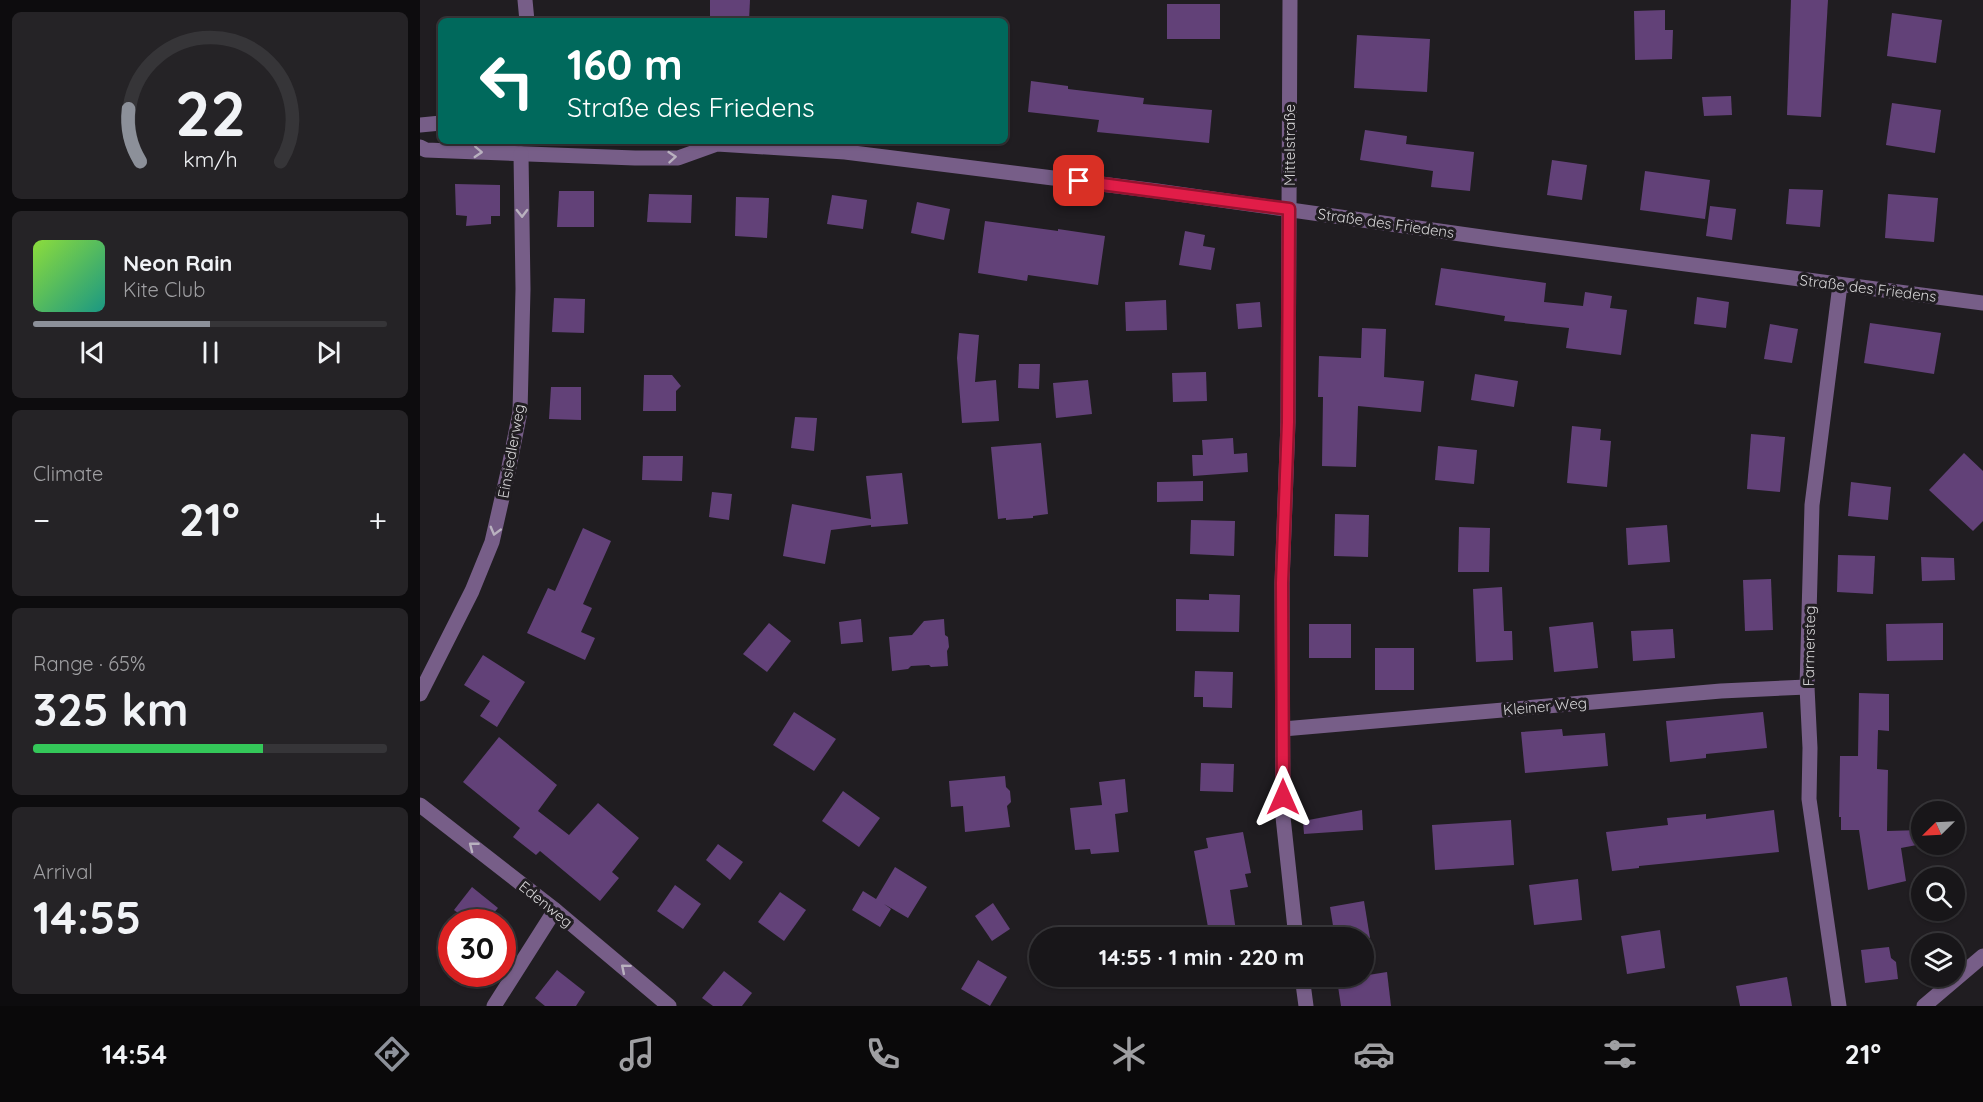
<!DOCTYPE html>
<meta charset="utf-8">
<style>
:root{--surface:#181619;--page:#252326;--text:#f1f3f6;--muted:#9f9fa2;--line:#363538;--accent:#8c9099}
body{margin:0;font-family:Quicksand,sans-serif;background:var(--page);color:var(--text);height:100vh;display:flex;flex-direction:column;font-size:22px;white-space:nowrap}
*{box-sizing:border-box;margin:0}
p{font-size:20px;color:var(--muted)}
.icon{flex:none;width:33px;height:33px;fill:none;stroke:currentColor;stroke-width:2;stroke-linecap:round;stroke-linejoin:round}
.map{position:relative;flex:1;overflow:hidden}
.panel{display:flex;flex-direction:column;gap:12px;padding:12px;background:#0d0c0e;width:420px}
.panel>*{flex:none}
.guide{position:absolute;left:18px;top:18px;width:570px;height:126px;border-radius:9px;box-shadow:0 2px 4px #0004,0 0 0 2px var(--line);background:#00695c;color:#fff;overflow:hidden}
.needle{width:39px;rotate:246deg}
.buttons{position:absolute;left:1491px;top:801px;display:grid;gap:12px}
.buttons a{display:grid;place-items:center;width:54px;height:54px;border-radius:50%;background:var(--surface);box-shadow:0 2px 4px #0004,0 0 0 2px var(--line);font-size:30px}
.speed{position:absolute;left:18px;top:909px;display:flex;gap:12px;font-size:30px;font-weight:700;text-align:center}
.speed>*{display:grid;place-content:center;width:78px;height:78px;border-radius:50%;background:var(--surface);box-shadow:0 2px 4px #0004,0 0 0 2px var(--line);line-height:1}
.speed .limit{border:9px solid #d22;background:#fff;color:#111}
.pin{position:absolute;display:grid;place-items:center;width:51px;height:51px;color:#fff;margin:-26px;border-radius:12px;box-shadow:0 3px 9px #0006}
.me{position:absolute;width:66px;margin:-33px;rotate:0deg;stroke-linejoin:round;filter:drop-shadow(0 0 4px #0008)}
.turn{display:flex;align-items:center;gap:21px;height:126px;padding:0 30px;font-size:27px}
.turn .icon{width:78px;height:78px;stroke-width:2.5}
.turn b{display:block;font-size:42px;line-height:51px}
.big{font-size:45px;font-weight:800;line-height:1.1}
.panel .tile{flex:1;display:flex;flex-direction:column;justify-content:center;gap:9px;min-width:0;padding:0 21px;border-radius:9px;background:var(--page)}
.panel .dial{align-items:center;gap:0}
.dial svg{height:156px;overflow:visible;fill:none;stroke:var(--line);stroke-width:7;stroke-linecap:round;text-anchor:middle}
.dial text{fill:var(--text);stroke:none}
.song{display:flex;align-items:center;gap:18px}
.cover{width:72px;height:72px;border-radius:9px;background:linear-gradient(135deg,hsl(90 70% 55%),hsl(170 70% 35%))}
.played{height:6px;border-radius:3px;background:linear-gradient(90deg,var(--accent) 50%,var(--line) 50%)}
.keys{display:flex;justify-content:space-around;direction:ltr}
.heat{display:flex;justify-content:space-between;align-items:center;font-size:33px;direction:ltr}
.charge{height:9px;border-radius:4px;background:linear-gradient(90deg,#34c759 65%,var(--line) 0)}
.trip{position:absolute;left:609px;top:927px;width:345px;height:60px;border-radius:30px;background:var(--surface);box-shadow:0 2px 4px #0004,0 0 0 2px var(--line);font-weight:800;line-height:60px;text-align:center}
.dock{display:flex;height:96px;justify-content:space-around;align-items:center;background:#0a090a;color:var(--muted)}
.dock .icon{width:42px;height:42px}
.dock .current{color:var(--accent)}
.dock b{font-size:27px;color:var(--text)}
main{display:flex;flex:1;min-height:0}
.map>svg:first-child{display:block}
.building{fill:#624178}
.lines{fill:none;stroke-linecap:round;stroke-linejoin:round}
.minor{stroke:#775e88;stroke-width:15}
.oneway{stroke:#b9b1bf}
.route-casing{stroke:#92132f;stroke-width:15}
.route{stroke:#e11d48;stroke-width:10}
.labels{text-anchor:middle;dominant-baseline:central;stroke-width:6;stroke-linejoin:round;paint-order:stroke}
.street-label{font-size:15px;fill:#d5d4d6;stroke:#201d21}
</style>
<main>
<section class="panel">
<div class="tile dial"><svg viewBox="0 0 100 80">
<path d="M14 69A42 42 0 1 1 86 69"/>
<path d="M14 69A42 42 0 0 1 8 42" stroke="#8c9099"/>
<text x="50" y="56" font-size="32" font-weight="700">22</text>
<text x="50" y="72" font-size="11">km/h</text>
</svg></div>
<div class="tile">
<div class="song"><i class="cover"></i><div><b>Neon Rain</b><p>Kite Club</p></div></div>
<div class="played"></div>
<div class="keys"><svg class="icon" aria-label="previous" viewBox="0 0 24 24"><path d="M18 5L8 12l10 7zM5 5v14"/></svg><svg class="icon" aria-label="pause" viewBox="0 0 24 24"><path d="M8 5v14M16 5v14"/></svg><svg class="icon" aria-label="next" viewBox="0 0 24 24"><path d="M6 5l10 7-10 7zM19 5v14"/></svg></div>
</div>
<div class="tile"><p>Climate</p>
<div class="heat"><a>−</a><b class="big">21°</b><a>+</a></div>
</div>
<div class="tile"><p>Range · 65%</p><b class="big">325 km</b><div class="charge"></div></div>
<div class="tile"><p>Arrival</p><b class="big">14:55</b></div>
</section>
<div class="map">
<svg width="1563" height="1006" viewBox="0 0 1563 1006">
<rect width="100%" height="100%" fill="#201d21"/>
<g class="building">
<polygon points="290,0 330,0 329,21 290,21"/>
<polygon points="1371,0 1408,0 1401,117 1367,115"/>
<rect x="747" y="4" width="53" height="35"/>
<polygon points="1245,10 1245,30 1253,30 1252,59 1215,60 1214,11"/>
<polygon points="1472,13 1522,20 1516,63 1467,56"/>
<polygon points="937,35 1010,39 1007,92 934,88"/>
<polygon points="611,81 648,86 648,89 724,98 723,104 792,110 789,143 677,132 679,120 608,112"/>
<polygon points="1311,96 1312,115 1284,116 1282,97"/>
<polygon points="1472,103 1521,110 1515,153 1466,145"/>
<polygon points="945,130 987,136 986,144 1054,152 1050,191 1011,187 1013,171 940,160"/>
<polygon points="1132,160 1167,165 1162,200 1127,195"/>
<polygon points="1225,171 1290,180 1285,219 1220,210"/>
<polygon points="35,184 80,185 80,216 71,216 71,224 46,226 47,216 36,215"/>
<polygon points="1369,189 1403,190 1400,227 1366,224"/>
<polygon points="139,191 174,191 174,227 137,227"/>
<polygon points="229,194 272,195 271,223 227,222"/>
<polygon points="1468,194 1518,198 1514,242 1465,238"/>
<polygon points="412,195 447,200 443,229 407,224"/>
<polygon points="316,197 349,198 347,238 315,236"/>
<polygon points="497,202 530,209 524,240 491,233"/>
<polygon points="1290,206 1316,209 1312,240 1286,236"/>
<polygon points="565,221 638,231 638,229 685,236 678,285 608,275 607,281 558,273"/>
<polygon points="765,231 785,235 783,246 795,248 791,270 759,265"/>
<polygon points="1021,268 1126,283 1124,302 1163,306 1165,292 1192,296 1190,308 1207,310 1201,355 1146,348 1149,328 1084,321 1085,316 1015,305"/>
<polygon points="1277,297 1309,302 1306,328 1274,324"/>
<polygon points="134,298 165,299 164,333 132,332"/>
<polygon points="746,300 747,330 706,331 705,302"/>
<polygon points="840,302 842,327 818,329 816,304"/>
<polygon points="1450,323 1521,333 1514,374 1444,363"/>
<polygon points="1350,324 1378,329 1372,363 1344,359"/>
<polygon points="942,328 966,329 964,377 1004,381 1001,412 938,406 936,467 902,466 903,397 898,397 899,356 941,358"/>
<polygon points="539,333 559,335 555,382 576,380 579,421 542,423 537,358"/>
<polygon points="599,364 620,364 619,389 598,388"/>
<polygon points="786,372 787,401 753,402 752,373"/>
<polygon points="1055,374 1098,381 1094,407 1051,400"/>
<polygon points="224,375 252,375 261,386 256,391 256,411 223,411"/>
<polygon points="668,380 672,414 636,418 633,383"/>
<polygon points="131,387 161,387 161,420 129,419"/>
<polygon points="375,417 397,418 394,451 371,448"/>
<polygon points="1152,426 1181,429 1180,440 1191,441 1187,487 1147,483"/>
<polygon points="1331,434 1365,437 1360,492 1327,489"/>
<polygon points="813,438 814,454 827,453 828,472 773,476 772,455 783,455 782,440"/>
<polygon points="621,443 628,514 613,516 613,518 586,520 586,518 578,519 571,447"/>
<polygon points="1018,446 1057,450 1054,484 1015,480"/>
<polygon points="1544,453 1563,471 1563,521 1553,531 1509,490"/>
<polygon points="223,456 263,456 262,481 222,480"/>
<polygon points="482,473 488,524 451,527 451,525 411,530 405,564 363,556 372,504 451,519 446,476"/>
<polygon points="783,481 783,501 737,502 737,482"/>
<polygon points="1431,482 1471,487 1468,520 1428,516"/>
<polygon points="292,492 312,494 309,520 289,517"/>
<polygon points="915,514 949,515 948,557 914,556"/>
<polygon points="771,520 815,521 814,556 770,554"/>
<polygon points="1247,525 1250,562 1208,565 1206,528"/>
<polygon points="1039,527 1070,528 1069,572 1038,572"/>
<polygon points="163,528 191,541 163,604 172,608 161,632 175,638 165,660 107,633 128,588 135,591"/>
<polygon points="1418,555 1455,556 1453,594 1417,592"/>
<polygon points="1501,557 1534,558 1535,580 1502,581"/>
<polygon points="1351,579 1353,630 1325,631 1323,580"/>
<polygon points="1082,587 1084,631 1092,631 1093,660 1056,662 1053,589"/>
<polygon points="789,594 820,595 819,632 756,631 756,599 789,600"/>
<polygon points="441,619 443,642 421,644 419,622"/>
<polygon points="524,619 525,635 528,637 529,647 527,651 528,666 511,667 509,665 491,666 488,669 472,671 469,637 492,635 504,621"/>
<polygon points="1173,622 1178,668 1134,672 1129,627"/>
<polygon points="349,623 371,641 347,672 323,654"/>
<polygon points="1523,623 1523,660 1467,661 1466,624"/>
<rect x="889" y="624" width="42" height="34"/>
<polygon points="1253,629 1255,658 1213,661 1211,631"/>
<rect x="955" y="648" width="39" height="42"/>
<polygon points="63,655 105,682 77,727 60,716 70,701 44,685"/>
<polygon points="775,671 813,672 812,708 783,707 783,697 774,697"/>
<polygon points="1439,693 1469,694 1469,731 1458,730 1457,769 1468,770 1467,831 1502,830 1502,844 1481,848 1486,881 1448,890 1439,830 1421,830 1421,817 1419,817 1420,756 1438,756"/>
<polygon points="374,712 416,739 394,771 353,745"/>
<polygon points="1343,712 1347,748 1286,754 1286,758 1250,762 1246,721"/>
<polygon points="1142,729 1143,736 1185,733 1188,766 1105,773 1101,732"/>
<polygon points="79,737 137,785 118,811 149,835 178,803 219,838 192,872 199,878 180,901 120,851 116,855 93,837 100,828 43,782"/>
<polygon points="781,763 814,764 813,792 780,791"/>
<polygon points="585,776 586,787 590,791 591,802 587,806 590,827 545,832 543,806 531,807 529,781"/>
<polygon points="705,779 708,812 695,814 699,852 671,854 670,849 655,850 650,808 682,805 679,782"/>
<polygon points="423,791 460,818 439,847 402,821"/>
<polygon points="942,810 943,830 884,834 883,821"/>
<polygon points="1354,810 1359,852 1219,866 1219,868 1192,871 1186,832 1248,825 1247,818 1286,814 1286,819"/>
<polygon points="1091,820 1094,865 1015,870 1012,825"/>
<polygon points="823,832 831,873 825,874 828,887 810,890 817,938 790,938 774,851 788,848 786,838"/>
<polygon points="298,844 323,862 310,880 286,860"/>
<polygon points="475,867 507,887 488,918 464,904 471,909 460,927 432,910 443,891 456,899"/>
<polygon points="1158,879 1162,920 1114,925 1109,885"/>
<polygon points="255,885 281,904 263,929 237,911"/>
<polygon points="52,887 78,908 66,922 50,922 34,910"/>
<polygon points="360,892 386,910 364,941 338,922"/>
<polygon points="944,901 950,938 915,938 910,907"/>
<polygon points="573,903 590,929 572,941 555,916"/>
<polygon points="1240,930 1245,968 1207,974 1201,936"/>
<polygon points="1469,947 1471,958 1476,962 1478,979 1445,983 1441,950"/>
<polygon points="558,960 587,977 570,1006 541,989"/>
<polygon points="137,970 165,992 156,1006 125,1006 115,998"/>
<polygon points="304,971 332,993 322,1006 293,1006 282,998"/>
<polygon points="967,972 971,1006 921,1006 917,980"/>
<polygon points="1367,977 1372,1006 1320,1006 1316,986"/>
</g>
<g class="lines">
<g class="minor">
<polyline points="105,0 107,21"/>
<polyline points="870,0 868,422 862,583 863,817 876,938"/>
<polyline points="0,125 21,123"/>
<polyline points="0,147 6,150 215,158 258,158 297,144 425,152 737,191 1083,240 1563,303"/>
<polyline points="0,694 52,591 72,542 88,472 100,412 103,289 101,154"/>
<polyline points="863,729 1301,691 1387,687"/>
<polyline points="0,805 135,910 249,1006"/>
<polyline points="882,976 886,1006"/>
<polyline points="74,1006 135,910"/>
<polyline points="1419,1006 1389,799 1390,748 1387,687 1392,505 1420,285"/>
<polyline points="1504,1006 1563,956"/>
</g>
</g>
<defs><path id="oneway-chevron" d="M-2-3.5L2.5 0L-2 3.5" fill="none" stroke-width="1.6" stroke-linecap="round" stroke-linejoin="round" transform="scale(1.5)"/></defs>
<g class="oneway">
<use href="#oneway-chevron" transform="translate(58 152) rotate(3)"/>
<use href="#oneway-chevron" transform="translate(252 157) rotate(-5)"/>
<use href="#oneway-chevron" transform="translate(102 213) rotate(89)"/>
<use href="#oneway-chevron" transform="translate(75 531) rotate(105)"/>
<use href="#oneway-chevron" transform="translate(53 846) rotate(-142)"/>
<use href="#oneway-chevron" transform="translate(205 968) rotate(-140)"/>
</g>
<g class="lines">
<defs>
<polyline id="route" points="659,181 869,209 868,422 862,583 863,797"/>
</defs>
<use href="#route" class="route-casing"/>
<use href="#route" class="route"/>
</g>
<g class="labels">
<g class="street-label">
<text transform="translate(869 145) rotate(-90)">Mittelstraße</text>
<text transform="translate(966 223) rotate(8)">Straße des Friedens</text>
<text transform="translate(1448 288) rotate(7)">Straße des Friedens</text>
<text transform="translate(91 451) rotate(-80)">Einsiedlerweg</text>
<text transform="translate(1389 646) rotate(-89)">Farmersteg</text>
<text transform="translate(1125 706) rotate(-5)">Kleiner Weg</text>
<text transform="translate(126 904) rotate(39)">Edenweg</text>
</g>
</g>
</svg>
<div class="buttons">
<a><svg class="needle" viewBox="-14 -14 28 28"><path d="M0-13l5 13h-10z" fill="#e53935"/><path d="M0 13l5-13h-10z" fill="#9f9fa2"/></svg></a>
<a><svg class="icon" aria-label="search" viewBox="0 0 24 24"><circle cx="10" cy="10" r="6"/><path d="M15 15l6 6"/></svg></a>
<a><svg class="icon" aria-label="layers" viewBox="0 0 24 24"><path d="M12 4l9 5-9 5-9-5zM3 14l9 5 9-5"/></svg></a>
</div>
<div class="speed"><div class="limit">30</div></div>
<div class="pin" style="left:659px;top:181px;background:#d93025"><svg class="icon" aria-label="arrive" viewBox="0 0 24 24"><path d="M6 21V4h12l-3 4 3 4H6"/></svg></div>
<svg class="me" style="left:863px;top:797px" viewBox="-20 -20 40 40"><path d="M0-17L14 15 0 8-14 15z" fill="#e11d48" stroke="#fff" stroke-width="4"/></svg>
<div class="trip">14:55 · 1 min · 220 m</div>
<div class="guide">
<div class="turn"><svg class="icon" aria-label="left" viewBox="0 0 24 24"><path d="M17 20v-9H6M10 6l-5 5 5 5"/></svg><div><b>160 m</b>Straße des Friedens</div></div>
</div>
</div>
</main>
<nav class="dock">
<b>14:54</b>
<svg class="icon current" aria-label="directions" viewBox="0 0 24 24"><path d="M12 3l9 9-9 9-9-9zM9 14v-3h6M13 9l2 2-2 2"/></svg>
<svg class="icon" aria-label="music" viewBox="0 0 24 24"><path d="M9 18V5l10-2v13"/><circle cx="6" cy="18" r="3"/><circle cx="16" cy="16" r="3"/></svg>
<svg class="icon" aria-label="phone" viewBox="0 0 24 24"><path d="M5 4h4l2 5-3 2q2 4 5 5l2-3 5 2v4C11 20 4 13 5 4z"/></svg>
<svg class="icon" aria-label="climate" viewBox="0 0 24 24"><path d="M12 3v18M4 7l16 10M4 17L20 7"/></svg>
<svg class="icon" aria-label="car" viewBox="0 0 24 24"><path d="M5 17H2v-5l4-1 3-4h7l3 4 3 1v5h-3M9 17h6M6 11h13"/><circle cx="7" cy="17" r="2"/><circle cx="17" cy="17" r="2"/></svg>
<svg class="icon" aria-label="filters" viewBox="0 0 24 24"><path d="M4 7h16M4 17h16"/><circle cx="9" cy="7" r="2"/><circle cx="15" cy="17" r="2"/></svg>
<b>21°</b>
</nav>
